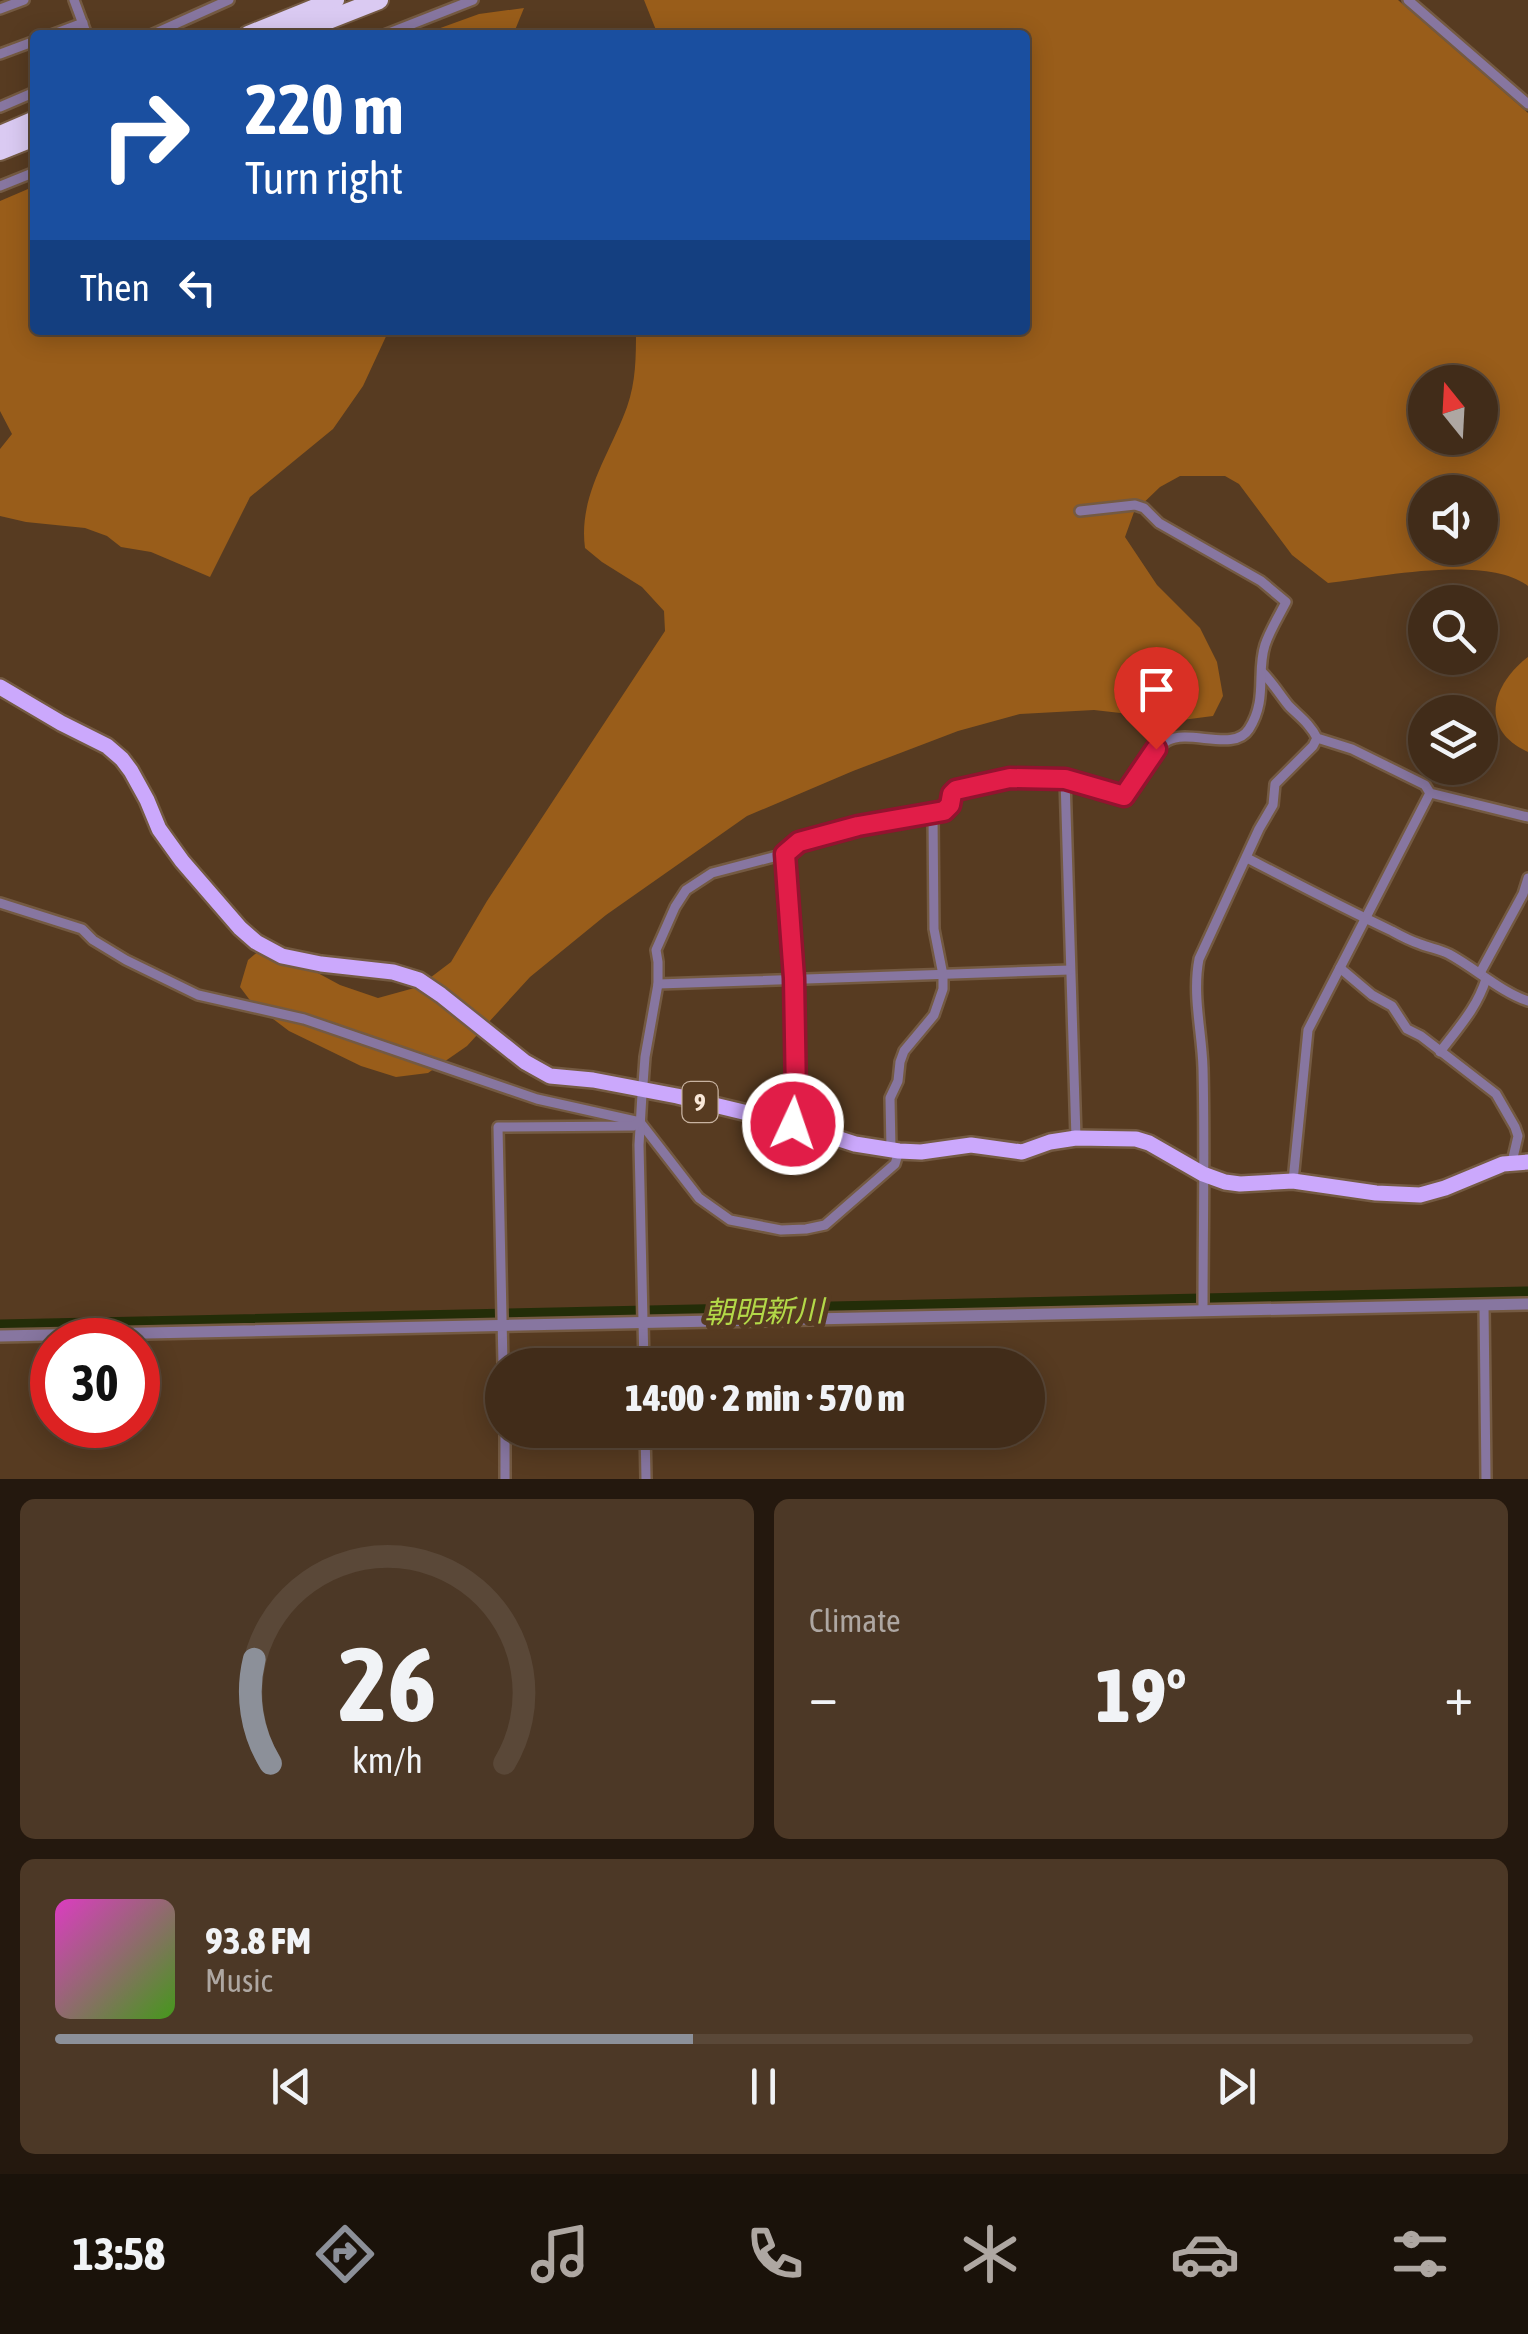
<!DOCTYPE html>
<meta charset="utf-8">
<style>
:root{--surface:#412c19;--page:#4c3826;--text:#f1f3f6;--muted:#aea7a2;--line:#5a4838;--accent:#8c9099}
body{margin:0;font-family:"Asap Condensed","Noto Sans JP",sans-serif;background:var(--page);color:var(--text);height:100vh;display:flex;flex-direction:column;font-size:38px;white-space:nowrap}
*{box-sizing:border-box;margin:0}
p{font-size:32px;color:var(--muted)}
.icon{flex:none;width:55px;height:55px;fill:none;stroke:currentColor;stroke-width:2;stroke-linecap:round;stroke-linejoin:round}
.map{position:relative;height:1479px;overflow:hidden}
.details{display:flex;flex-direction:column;gap:20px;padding:20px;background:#24180e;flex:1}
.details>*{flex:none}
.banner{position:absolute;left:30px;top:30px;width:1000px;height:305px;border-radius:10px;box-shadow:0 5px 25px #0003,0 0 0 2px var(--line);background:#1a4fa0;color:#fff;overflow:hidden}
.needle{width:65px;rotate:342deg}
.buttons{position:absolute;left:1408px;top:365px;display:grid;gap:20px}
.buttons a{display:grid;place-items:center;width:90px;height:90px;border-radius:50%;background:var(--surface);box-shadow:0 5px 25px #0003,0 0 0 2px var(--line);font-size:50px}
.speed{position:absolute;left:30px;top:1318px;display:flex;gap:20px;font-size:50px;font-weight:700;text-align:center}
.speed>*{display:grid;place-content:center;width:130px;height:130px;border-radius:50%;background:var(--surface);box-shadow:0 5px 25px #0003,0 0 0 2px var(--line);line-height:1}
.speed .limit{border:15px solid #d22;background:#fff;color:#111}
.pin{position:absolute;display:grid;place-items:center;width:85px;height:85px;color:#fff;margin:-102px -42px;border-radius:50% 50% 50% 0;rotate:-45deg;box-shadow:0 0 10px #0007}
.pin .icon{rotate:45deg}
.me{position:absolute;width:110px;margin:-55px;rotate:3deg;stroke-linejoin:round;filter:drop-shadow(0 0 8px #0008)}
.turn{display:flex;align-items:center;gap:35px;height:210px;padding:0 50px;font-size:45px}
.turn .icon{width:130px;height:130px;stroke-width:2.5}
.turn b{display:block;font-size:70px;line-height:85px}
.then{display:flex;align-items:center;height:95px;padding:0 50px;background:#0003;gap:20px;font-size:38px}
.big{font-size:75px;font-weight:800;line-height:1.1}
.details .tile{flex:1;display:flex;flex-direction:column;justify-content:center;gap:15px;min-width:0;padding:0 35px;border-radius:15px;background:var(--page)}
.details .dial{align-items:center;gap:0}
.dial svg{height:260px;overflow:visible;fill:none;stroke:var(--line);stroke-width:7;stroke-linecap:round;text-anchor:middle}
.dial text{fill:var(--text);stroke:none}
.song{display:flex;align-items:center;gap:30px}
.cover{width:120px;height:120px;border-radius:15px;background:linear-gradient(135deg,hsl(310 70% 55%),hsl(100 70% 35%))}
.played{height:10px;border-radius:5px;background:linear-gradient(90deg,var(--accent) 45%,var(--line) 45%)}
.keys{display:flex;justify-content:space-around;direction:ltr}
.heat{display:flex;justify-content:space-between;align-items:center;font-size:55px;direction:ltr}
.details .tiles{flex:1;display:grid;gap:20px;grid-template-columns:1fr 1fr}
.tile:last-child{grid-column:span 2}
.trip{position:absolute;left:485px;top:1348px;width:560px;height:100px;border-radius:50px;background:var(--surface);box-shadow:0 5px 25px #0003,0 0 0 2px var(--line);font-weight:800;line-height:100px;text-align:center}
.dock{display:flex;height:160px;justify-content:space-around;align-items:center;background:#1a120a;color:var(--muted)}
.dock .icon{width:70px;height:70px}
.dock .active{color:var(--accent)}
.dock b{font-size:45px;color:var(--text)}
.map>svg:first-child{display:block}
.green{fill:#995d1a;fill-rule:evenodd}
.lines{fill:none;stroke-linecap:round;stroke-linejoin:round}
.river{stroke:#232d08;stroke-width:15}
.minor-casing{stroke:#745a42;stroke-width:14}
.tertiary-casing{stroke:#745a42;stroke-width:16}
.primary-casing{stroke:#745a42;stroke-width:20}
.motorway-casing{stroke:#745a42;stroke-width:22}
.minor{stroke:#8776a0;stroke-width:9}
.tertiary{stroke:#8776a0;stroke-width:11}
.primary{stroke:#cba8fc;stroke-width:15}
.motorway{stroke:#dacaf2;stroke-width:18}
.route-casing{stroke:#92132f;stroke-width:25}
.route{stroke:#e11d48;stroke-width:18}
.labels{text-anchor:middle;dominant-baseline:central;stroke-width:10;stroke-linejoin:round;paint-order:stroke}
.shield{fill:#573b21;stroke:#c8b3a1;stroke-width:2.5}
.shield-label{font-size:25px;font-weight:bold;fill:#f8e7d8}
.water-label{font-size:30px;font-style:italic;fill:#b3d948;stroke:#573b21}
</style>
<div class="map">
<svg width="1528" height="1479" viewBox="0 0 1528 1479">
<rect width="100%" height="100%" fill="#573b21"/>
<g class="green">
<path d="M644,0h754l130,113v473c-41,-32 -150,-9 -200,-3l-36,-28 -53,-71 -14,-8h-45l-20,11 -26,25 -9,25 32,48 43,43 17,34 6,34 -10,20 -31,4 -88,-10 -74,4 -62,17 -105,40 -106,45 -141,99 -76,62 -63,69 -39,27 -32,4 -35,-11 -72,-35 -37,-28 -12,-16 8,-27 18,-15 74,40 38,13 40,-11 33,-25 36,-61 178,-270 -1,-20 -22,-24 -40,-25 -17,-14c-7,-52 25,-94 42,-141 9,-25 9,-51 9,-77h389v-295h-367zM1425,382h55v56h-55zM1425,492h55v56h-55z"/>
<polygon points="524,8 513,35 421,35 479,14"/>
<polygon points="35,186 35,330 389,330 363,386 333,429 250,497 210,577 151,552 121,547 107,536 85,528 26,522 0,516 0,449 12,434 0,411 0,201"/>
<path d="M1528,657v95c-50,-23 -36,-67 0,-95z"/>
</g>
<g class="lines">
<polyline class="river" points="0,1327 1528,1294"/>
<defs>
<g id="minor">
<polyline points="74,0 87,35"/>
<polyline points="1408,0 1528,104"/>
<polyline points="0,9 24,0"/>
<polyline points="51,35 83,23"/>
<polyline points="151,35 229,0"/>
<polyline points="384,35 473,0"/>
<polyline points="0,54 35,41"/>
<polyline points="0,107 35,92"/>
<polyline points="0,186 35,172"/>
<path d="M1262,672c11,11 18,23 27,34 11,11 21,18 28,32l35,11 73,36 5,8 98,24"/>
<polyline points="1065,779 1076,1138"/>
<polyline points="785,854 794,978 796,1097 793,1124"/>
<path d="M1247,858c48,25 96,50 145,73 9,5 19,10 28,13 10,4 19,5 29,10 26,14 52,38 79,47"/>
<polyline points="0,903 82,929 93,940 126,960 198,995 304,1019 537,1099 640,1122 699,1198 730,1220 781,1230 806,1229 825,1225 895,1164 899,1151"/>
<polyline points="1340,968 1372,995 1392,1006 1407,1029 1421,1036 1496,1094 1515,1127 1518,1136 1512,1162"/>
<polyline points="1480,973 1523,894 1528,878"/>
<polyline points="658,984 1070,970"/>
<path d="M1440,1052c18,-24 37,-44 46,-73"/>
<path d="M643,1084l2,-27 13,-73v-22l-2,-12 19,-43 11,-17 26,-17 73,-19 14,-12 59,-16 87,-15 5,-6 2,-11 4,-4 54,-12 55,1 13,2 35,14 11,1c12,-17 24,-45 43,-55 22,-13 67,12 82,-12 19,-30 7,-56 16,-84 5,-15 14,-29 21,-43l-25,-21 -102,-58 -15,-15 -9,-3 -55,6"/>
<polyline points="642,1094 639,1145 644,1365"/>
<polyline points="891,1149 890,1098 898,1081 900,1062 904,1051 934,1015 943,989 943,975 934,929 933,815"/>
<polyline points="1293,1181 1308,1030 1430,793"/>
<polyline points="1484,1305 1486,1479"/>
<path d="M1203,1310c0,-81 2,-161 0,-242 -1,-36 -11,-73 -4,-109l60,-130 14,-24 2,-21 38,-38 4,-8"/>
<polyline points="503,1365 498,1127 633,1126 640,1122"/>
<polyline points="505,1430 505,1479"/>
<polyline points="645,1430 646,1479"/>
</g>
<polyline id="tertiary" points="0,1336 1528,1304"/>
<polyline id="primary" points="0,687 61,723 107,746 122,759 131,771 147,800 159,829 182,861 240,928 256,942 282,956 321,964 393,972 419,980 441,995 525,1062 550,1076 593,1080 677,1096 793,1124 855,1144 899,1151 921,1152 971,1145 1022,1152 1050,1142 1076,1138 1136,1139 1149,1143 1203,1174 1225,1182 1240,1184 1293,1181 1376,1193 1420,1195 1445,1188 1503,1164 1528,1162"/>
<g id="motorway">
<polyline points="248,35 335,0"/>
<polyline points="290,35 379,0"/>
<polyline points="0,135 35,120"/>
<polyline points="0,151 35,137"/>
</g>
</defs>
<use href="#minor" class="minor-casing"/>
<use href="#tertiary" class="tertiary-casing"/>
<use href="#primary" class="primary-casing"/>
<use href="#motorway" class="motorway-casing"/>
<use href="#minor" class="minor"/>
<use href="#tertiary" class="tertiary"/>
<use href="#primary" class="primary"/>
<use href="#motorway" class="motorway"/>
</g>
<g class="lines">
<defs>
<polyline id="route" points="793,1124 796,1096 794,978 785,854 799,842 858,826 944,811 950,805 952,794 956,790 1010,778 1065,779 1124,796 1156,749"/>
</defs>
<use href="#route" class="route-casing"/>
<use href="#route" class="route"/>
</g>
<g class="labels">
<rect class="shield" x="682.5" y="1082" width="35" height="40" rx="8"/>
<g class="shield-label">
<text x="700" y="1102">9</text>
</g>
<g class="water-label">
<text transform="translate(764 1311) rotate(-1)">朝明新川</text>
</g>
</g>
</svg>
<div class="buttons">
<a><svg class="needle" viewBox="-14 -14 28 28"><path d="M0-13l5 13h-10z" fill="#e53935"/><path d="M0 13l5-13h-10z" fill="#aea7a2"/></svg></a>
<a><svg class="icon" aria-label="sound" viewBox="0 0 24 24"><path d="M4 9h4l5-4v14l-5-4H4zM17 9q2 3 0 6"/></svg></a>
<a><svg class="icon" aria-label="search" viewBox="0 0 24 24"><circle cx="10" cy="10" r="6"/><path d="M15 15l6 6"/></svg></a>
<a><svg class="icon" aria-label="layers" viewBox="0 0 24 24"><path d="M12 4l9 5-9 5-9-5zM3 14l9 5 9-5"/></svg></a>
</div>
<div class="speed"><div class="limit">30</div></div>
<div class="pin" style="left:1156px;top:749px;background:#d93025"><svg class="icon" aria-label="arrive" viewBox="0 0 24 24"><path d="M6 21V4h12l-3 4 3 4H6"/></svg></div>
<svg class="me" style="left:793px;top:1124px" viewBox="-20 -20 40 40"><circle r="17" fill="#e11d48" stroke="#fff" stroke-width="3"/><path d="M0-11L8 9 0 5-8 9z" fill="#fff"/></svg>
<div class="trip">14:00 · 2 min · 570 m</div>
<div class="banner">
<div class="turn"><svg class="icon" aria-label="right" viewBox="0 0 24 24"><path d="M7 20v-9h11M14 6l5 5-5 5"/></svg><div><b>220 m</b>Turn right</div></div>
<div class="then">Then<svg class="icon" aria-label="left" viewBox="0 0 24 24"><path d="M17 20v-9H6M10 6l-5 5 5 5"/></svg></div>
</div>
</div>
<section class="details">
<div class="tiles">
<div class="tile dial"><svg viewBox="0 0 100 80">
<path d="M14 69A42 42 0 1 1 86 69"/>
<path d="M14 69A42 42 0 0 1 9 37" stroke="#8c9099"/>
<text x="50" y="56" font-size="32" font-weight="700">26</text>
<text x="50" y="72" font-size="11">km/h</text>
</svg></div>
<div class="tile"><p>Climate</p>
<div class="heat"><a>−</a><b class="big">19°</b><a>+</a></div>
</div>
<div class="tile">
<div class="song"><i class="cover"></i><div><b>93.8 FM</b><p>Music</p></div></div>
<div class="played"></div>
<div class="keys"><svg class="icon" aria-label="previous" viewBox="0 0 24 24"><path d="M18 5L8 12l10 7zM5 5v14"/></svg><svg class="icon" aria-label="pause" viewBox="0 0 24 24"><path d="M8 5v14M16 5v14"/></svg><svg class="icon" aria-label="next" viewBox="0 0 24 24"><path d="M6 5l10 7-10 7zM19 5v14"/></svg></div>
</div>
</div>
</section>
<nav class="dock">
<b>13:58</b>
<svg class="icon active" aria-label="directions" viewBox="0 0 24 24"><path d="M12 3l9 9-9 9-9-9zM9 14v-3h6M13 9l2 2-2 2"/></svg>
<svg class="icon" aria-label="music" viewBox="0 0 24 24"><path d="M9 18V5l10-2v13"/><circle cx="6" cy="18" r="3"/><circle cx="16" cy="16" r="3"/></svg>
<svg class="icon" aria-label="phone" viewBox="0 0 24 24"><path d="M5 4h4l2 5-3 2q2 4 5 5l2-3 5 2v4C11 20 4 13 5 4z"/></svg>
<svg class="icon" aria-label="climate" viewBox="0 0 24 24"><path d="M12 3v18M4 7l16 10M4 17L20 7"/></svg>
<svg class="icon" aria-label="car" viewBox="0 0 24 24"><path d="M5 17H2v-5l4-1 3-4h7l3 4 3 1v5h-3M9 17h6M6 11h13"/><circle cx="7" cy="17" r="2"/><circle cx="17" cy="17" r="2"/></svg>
<svg class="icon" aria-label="filters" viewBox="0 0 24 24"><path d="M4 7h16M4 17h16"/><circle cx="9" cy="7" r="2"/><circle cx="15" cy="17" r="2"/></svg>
</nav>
